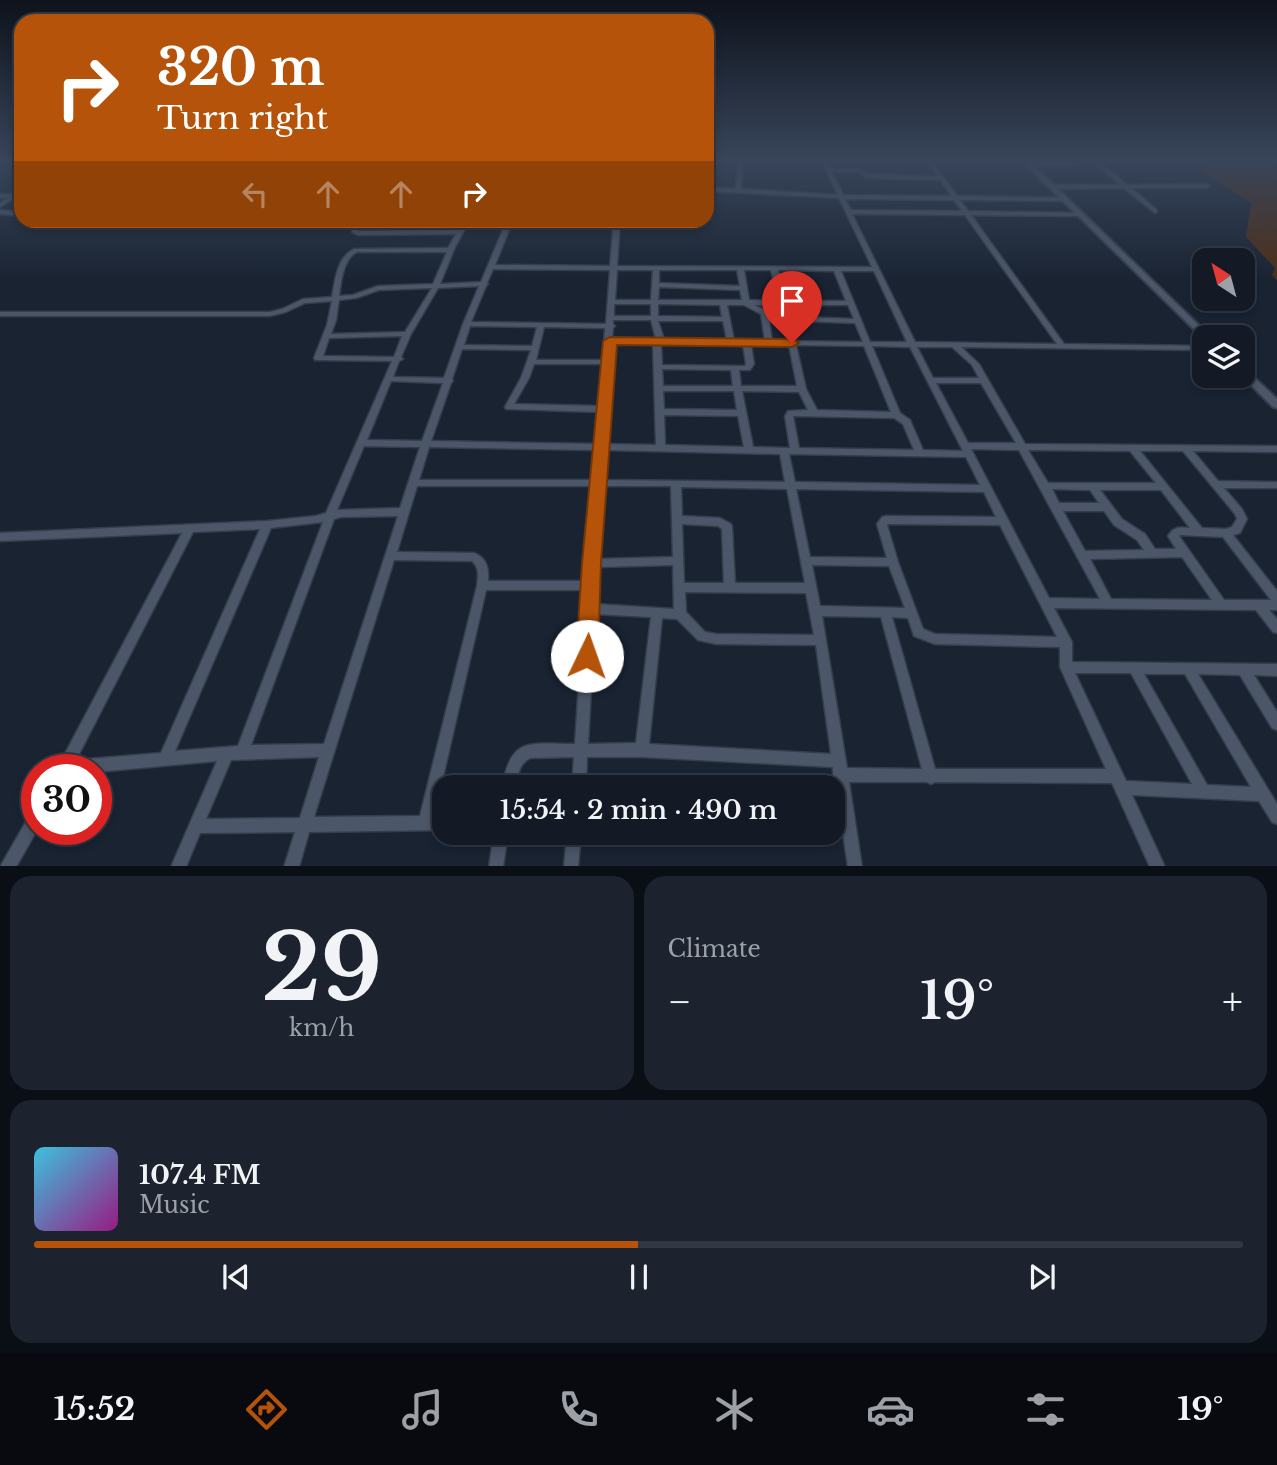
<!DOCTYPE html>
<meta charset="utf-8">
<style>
:root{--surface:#131a26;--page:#1c232e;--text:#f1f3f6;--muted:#9da1a7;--line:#323843;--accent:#b45309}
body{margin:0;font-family:"Libre Baskerville",serif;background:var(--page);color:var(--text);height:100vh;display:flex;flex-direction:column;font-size:26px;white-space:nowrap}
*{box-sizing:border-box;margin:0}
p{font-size:23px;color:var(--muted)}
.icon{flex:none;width:38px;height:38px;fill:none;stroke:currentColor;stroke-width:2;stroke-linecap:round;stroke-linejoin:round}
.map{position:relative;height:866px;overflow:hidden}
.drawer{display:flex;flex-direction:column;gap:10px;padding:10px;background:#0a0e15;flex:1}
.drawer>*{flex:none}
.top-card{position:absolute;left:14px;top:14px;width:700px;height:214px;border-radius:21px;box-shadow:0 4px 10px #0003,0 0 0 2px var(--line);background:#b45309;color:#fff;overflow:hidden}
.needle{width:46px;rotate:324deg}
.buttons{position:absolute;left:1192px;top:248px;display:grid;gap:14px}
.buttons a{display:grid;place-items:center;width:63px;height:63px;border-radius:14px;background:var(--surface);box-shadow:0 4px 10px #0003,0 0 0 2px var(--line);font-size:35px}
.speed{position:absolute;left:21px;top:754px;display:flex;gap:14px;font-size:35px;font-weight:700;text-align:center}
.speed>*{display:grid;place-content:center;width:91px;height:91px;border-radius:50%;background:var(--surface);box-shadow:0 4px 10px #0003,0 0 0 2px var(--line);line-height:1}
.speed .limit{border:10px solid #d22;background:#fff;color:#111}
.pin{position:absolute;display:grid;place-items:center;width:60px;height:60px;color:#fff;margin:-72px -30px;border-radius:50% 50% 50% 0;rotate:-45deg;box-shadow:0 0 7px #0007}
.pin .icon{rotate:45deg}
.me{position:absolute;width:77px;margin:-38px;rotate:3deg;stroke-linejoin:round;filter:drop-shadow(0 0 5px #0008)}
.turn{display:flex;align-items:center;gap:24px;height:147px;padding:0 28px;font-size:32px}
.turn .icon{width:91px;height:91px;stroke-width:2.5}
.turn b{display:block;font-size:49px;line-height:60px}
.lanes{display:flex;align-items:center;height:66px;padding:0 28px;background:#0003;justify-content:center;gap:35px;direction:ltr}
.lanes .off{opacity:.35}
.big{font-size:52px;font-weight:600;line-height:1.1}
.drawer .widget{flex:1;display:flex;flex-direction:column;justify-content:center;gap:10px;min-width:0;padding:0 24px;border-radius:21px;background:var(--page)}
.drawer .dial{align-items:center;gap:0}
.dial b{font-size:91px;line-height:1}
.song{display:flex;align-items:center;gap:21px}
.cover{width:84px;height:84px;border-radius:10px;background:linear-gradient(135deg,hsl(190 70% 55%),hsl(310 70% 35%))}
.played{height:7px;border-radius:4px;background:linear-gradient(90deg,var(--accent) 50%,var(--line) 50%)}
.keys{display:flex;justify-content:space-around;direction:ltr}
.heat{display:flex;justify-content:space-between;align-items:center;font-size:38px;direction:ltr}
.drawer .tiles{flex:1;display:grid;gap:10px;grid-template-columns:1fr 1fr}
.widget:last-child{grid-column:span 2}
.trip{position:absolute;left:432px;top:775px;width:413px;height:70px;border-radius:21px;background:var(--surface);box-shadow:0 4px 10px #0003,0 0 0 2px var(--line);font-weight:600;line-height:70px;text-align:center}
.tabs{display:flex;height:112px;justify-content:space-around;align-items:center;background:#080a0f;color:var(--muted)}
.tabs .icon{width:49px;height:49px}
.tabs .current{color:var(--accent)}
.tabs b{font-size:32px;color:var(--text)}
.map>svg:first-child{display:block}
.green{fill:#4e2e16}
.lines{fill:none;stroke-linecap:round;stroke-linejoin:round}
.minor-casing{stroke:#353d4a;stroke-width:3}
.tertiary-casing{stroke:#353d4a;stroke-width:4}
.minor{fill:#4b5769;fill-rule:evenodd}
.tertiary{fill:#4b5769;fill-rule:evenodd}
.route{fill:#b45309;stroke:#753606;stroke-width:2}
</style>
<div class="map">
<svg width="1277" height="867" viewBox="0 0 1277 867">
<rect width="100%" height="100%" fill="#192332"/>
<polygon class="green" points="1214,161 1277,161 1277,280 1272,275 1275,268 1246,237 1251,203 1197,169"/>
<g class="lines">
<defs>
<g id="minor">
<path d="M738,161h5l-2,28 97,6 -16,-34h5l3,8h29l8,5 70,2 -10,-15h5l25,35 109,2v2l-2,1 -104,-1 8,11 114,2 1,1 -3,2 -109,-1 93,129 140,2v4l-243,-3 18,17 46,80 252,2v6l-84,-1 25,30 59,1v6h-53l18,21 5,10 -7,14 -7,2 44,56v19h-8l8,9v14l-4,-1 -17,-22 -202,-2 18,34v20l205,2v12l-23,-1 23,37v18l-5,-2 -32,-53 -42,-1 79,130v20l-5,-2 -13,-21 -127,-6 33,72h-15l-38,-84 -177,-1 -4,2 -4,-2h-78l13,85h-14l-13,-88 -2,-4v-8l-191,-10h-55l-1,31h-14l2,-31 -44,1c-12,7 -12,17 -14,30h-14c9,-53 28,-44 73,-44l10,-154h-99l-52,226h10v14l-135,2 -10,35h-15l11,-35 -95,1 -14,34h-15l46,-106 -121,11v-2h-37l-1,-2 2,-5 122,-230 -182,8v-8l267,-12 49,-5 10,-3 66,-152 -77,-1 -1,-2 13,-33 5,-24 -27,2 -19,9 -16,4h-270v-4h270l12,-3 21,-10 29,-2c3,-17 5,-40 22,-48l94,-1 8,-14 -98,1 -6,-3 1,-12h117l-15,27 -15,37 41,-2 26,-62h6l-18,45 115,1 4,-46h6l-3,46 255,1 -33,-69 -132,-7v-4l29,2zM832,172h26l8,6 74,2 12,16 -109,-1zM845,199l109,1 8,11 -111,-1zM852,214l113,1 92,129 -142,-2zM463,222l-5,8 -100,1 1,-6zM357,252h90l-14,32 -55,2 -25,9 -14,1c2,-14 4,-37 18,-44zM493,269l117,1 -4,54 -135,-2 15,-36 2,-2 -1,-1zM617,270h36l-2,30h-36zM659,270h78l3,16 -81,-3zM744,270h27l8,31 -30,-1zM778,270l56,1 12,30h-60zM841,271h33l33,71h-37zM479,286l-16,38 -19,54 -51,-1 6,-16 4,-2 -2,-2 10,-23 27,-46zM659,287l81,3 2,10h-84zM432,288l-27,44 -74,2 5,-14 3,-20 17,-2 23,-8zM614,304h37v12h-37zM658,304l62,1 2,12 -64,-1zM727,305h17l17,9 4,27 -31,-1zM754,305h94l6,14 -86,-3 -1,-5zM613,320h38l5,19h-44l1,-11 2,-2 -2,-2zM769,320l86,3 8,19 -91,-1zM658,321h65l4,19 -63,-1zM470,326l67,1 -5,19 -68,-1zM544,327l61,1 -2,32h-67zM402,336l-8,21 -71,-1 6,-18zM612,343l41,1 3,101 -51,-1 5,-80 2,-2 -1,-2zM661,344l82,1 3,19 -1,2 -83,-1zM751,345h38l8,41h-56l-2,-16h11l4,-6zM796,345l68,1 27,66 -74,-2 -11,-21zM872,346l38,1 53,104 -40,-1 -13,-30 -10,-7zM917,347h35l20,18 7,13h-46zM462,349l69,1 -10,28 -16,29 1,2 93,3 -3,32 -165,-3 20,-58 2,-2 -1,-2zM534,364h69l-4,42 -85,-2 15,-26zM662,369l69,1 2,16h-70zM391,381l52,2 -21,58 -55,-1zM936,383h45l35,60h-48zM663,391h71l3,19 -73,-1zM742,391l57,1 9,18 -20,1 -3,5 5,32 -37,-1zM664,415l74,1 6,31 -79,-2zM793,416l101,2 9,6 11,26 -115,-2zM364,446l56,1 -20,61 -63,2zM429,447l167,3 -3,30h-174zM971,449l48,1 81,149 -51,-1zM605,450l175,4 5,28 -182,-2zM1028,450l102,1 26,32h-108zM1140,451h43l52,63 2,5 -5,8 -6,2 -24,-1zM789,454l177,3 14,28 -185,-3zM417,486h176l-7,95h-98c1,-12 -1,-23 -14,-28l-77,-1zM602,486h69l2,71 -75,2zM681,487l106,2 18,94h-70l-3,-56 -1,-3 -11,-6 -38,-2zM796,489l188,3 12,25 -110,-1 -4,1 -5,7 10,34 -77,-1zM1052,489l38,1 9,13h-40zM1100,490h61l29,38c-10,-1 -16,-2 -22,8l8,13h-21l-10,-15 -23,-15zM1063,511h41l10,14 23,15 7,10 -59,1zM398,516l-74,228 -73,1 83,-226 7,-2zM323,522l-85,224 -63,5 96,-223zM682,524l36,2 4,3 2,54h-40zM888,524l112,1 57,112 -122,-3 -12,-5 -25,-67 -11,-37zM260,529l-99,224 -85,7 117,-228zM1180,535l43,2 48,63h-47l-45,-64zM1182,557l30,43 -101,-1 -21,-40zM394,560l78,1c8,7 6,16 5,25l-57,230 -106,1zM673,565l1,44 -79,-5 2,-37zM812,565l77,1 16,42 -85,-2zM685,592l121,1 8,42 -98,-1 -11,-2 -19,-20zM595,614l56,3 -15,126 -48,1zM822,616l59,1 41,152 -75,-1zM892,617l16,1 6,18 21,8 125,3v20l46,102h-171zM662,618l15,1 21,21 18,4 100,1 15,109 -182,-10zM1075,673h56l61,111 -66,-3zM1144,674h41l66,113 -44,-2zM319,757l-19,61 -94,1 25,-59z"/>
<polygon points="1074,161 1099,161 1127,185 1207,184 1210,186 1207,188 1131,188 1157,210 1157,212 1155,213 1124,188 1052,189 1049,187 1052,185 1121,185 1095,164 1028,166 1025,164 1028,162"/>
<polygon points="0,194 15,194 18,196 0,207 0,203 8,198 0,198"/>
<polygon points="0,210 21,212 21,216 0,214"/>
<polygon points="37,809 37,830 16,867 0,867 32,811"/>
<polygon points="494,833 508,833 503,867 489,867"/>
<polygon points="567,833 581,833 578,867 564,867"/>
</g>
<g id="tertiary">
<polygon points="1022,161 1029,161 1212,338 1204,339"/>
<polygon points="1242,368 1245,369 1277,399 1277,408 1273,407 1242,376"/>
</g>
</defs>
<use href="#minor" class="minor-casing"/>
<use href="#tertiary" class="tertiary-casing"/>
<use href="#minor" class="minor"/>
<use href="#tertiary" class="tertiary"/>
</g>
<linearGradient id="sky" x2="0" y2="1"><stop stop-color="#0e131c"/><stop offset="0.57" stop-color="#38455a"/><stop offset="1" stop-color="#38455a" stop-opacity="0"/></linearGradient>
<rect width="1277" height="282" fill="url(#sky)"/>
<polygon class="route" points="610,337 792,339 799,343 792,347 617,345 601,563 598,656 595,663 587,666 580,663 576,656 582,563 603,341"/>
</svg>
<div class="buttons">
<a><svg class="needle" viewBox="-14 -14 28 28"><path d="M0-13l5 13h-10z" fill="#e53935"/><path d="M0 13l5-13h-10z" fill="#9da1a7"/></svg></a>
<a><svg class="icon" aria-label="layers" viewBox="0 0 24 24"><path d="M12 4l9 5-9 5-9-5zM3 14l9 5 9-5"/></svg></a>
</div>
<div class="speed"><div class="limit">30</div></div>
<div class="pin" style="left:792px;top:343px;background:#d93025"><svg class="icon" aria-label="arrive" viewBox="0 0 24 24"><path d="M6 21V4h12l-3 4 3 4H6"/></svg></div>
<svg class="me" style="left:587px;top:656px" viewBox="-20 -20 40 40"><circle r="19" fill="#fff"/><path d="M0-13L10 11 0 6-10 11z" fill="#b45309"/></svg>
<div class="trip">15:54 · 2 min · 490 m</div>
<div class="top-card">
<div class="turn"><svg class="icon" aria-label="right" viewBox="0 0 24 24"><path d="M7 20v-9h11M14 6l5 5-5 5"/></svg><div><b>320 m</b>Turn right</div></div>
<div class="lanes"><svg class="icon off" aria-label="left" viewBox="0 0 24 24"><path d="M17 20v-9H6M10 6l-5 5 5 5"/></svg><svg class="icon off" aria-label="ahead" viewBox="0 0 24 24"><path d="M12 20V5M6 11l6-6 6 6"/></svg><svg class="icon off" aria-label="ahead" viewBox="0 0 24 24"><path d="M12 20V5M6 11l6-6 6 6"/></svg><svg class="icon" aria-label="right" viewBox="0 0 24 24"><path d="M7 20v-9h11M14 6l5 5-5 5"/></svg></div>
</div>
</div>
<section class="drawer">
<div class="tiles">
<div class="widget dial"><b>29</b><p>km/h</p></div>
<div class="widget"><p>Climate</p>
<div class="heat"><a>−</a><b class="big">19°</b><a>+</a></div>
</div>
<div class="widget">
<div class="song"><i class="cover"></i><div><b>107.4 FM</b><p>Music</p></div></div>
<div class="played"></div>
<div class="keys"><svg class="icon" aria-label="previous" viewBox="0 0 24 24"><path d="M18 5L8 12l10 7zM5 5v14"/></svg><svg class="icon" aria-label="pause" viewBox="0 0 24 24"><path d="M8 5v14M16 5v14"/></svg><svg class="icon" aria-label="next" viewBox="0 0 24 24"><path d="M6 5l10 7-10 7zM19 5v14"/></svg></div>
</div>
</div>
</section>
<nav class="tabs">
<b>15:52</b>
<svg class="icon current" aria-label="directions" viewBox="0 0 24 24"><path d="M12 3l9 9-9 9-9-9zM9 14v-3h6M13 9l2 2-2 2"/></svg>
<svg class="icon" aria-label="music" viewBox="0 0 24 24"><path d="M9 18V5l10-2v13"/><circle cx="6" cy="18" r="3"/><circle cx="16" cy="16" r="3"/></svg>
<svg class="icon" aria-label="phone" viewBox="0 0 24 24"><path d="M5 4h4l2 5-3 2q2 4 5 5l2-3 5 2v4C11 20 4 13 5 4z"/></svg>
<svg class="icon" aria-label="climate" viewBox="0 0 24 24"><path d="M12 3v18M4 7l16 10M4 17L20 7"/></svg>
<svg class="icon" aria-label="car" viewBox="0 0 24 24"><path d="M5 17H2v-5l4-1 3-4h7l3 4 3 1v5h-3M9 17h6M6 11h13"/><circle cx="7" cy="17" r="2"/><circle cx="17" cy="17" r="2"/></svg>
<svg class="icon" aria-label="filters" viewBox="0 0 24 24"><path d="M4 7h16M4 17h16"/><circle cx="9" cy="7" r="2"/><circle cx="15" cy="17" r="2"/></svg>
<b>19°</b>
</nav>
